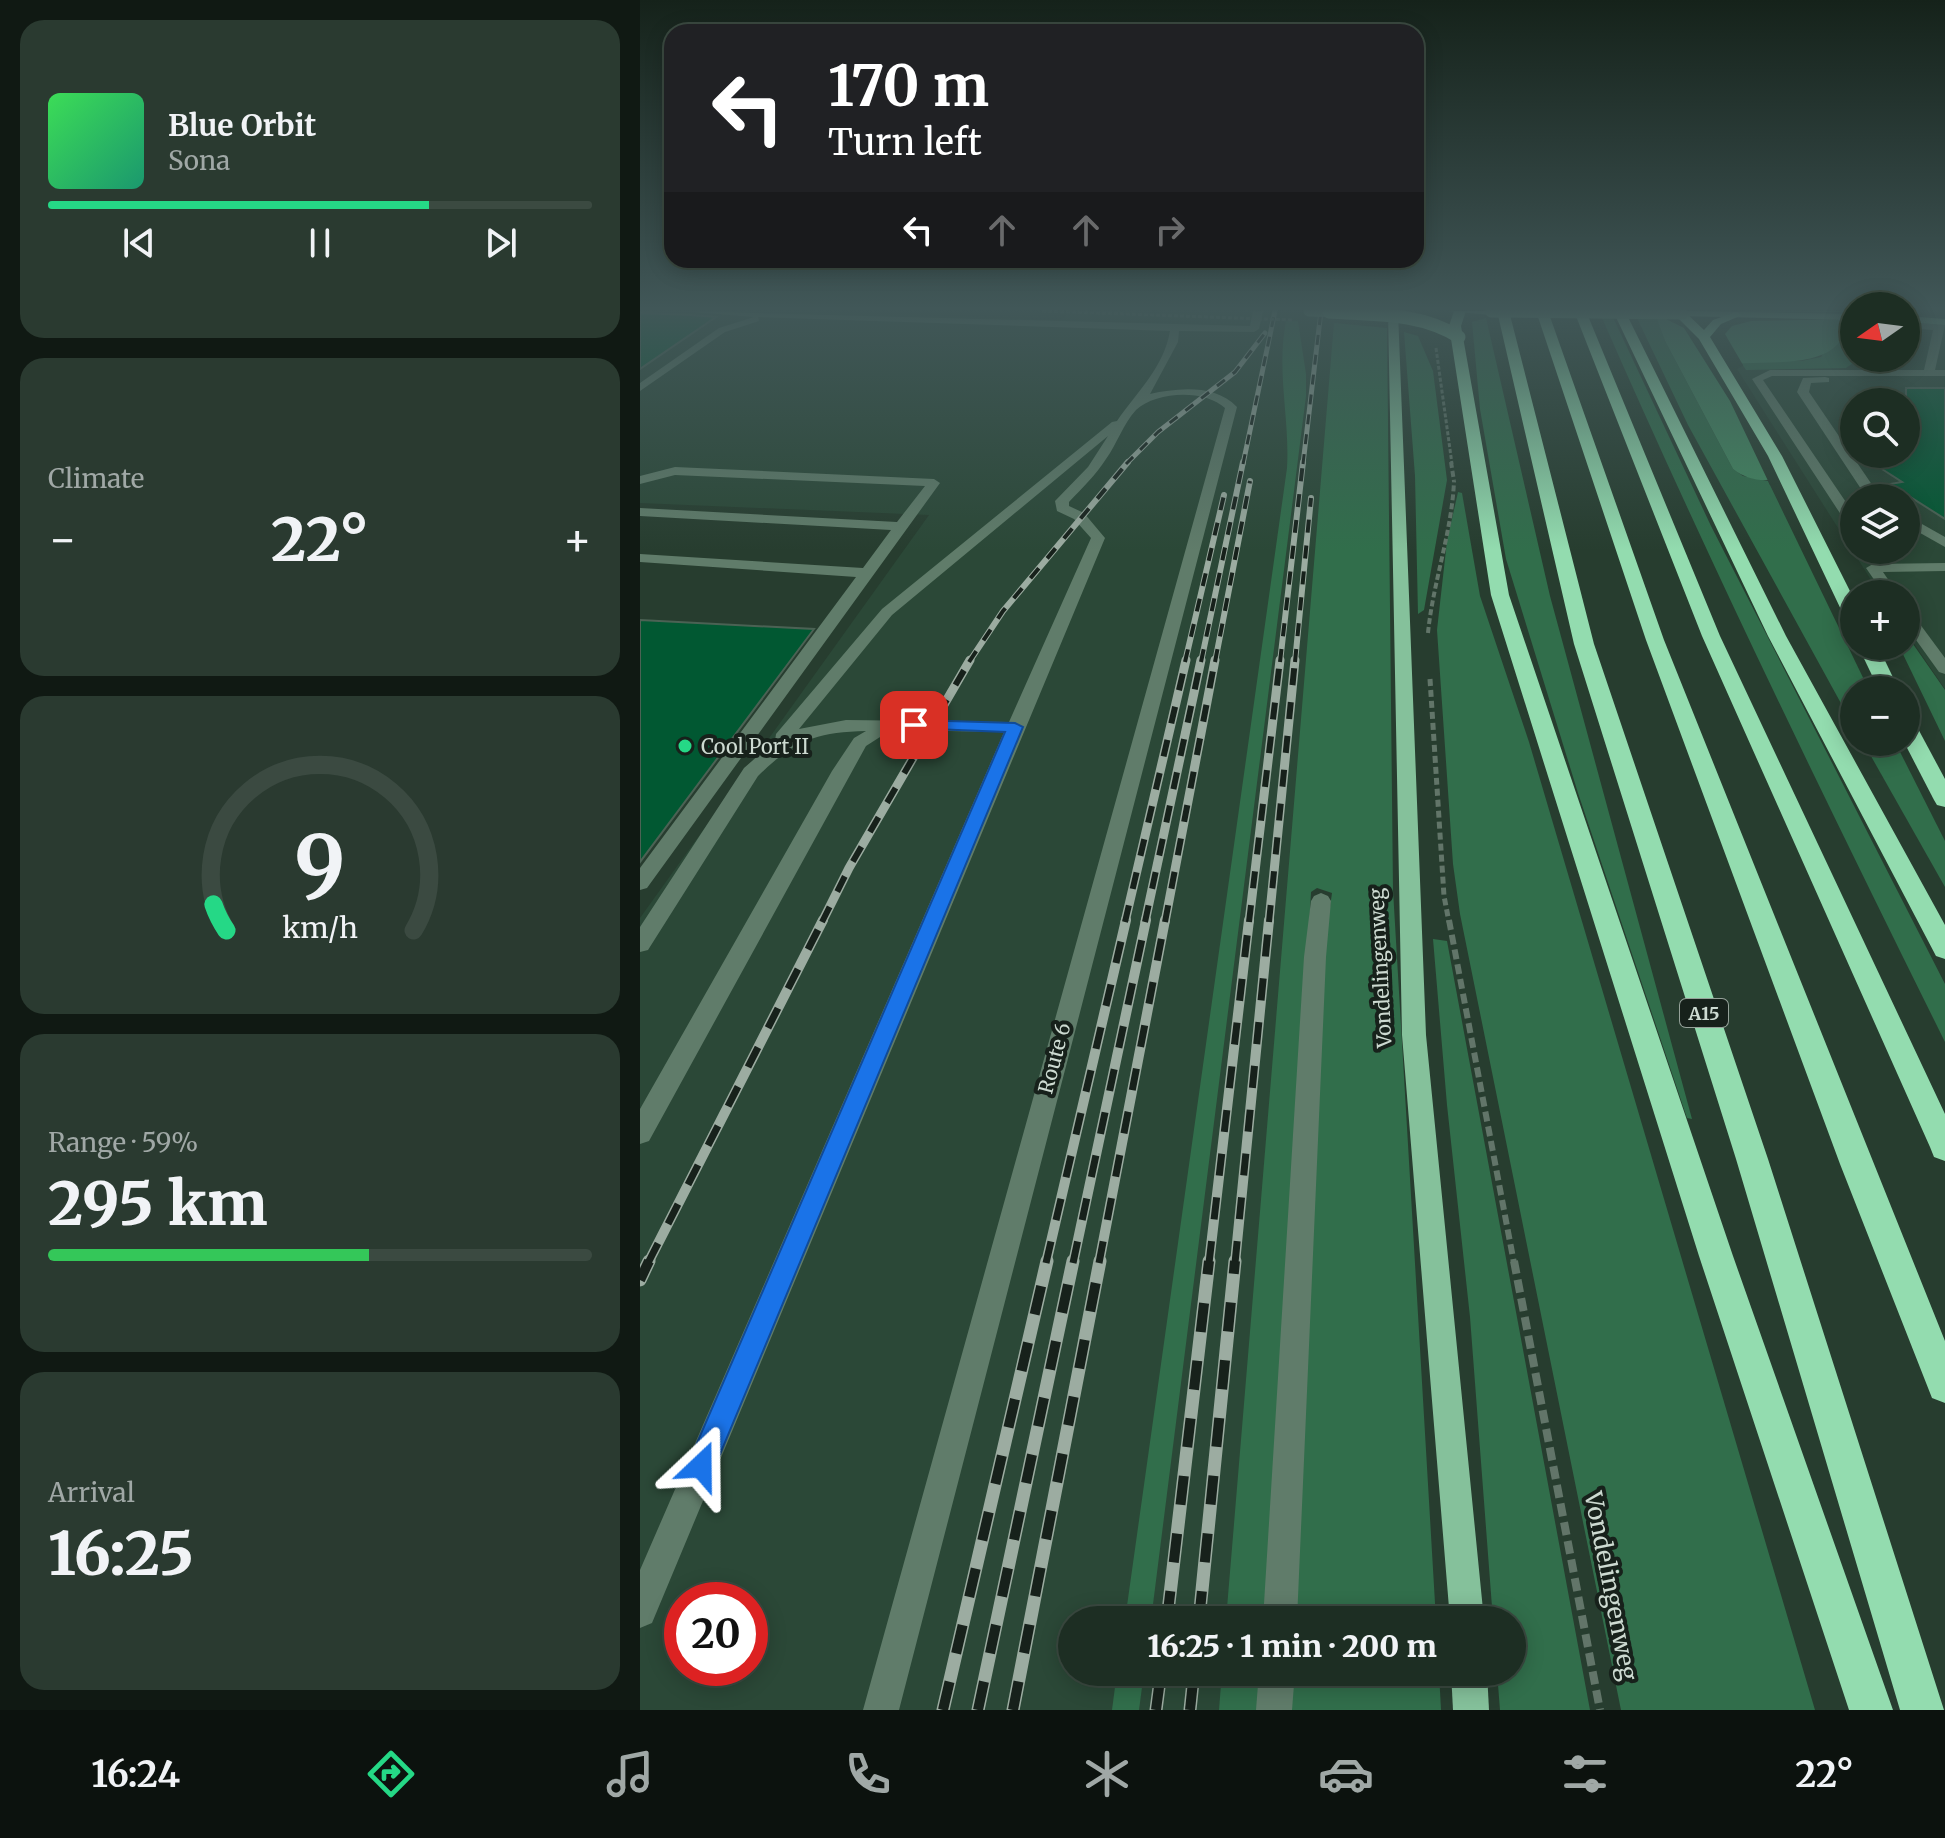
<!DOCTYPE html>
<meta charset="utf-8">
<style>
:root{--surface:#1d2e23;--page:#2a3a30;--text:#f1f3f6;--muted:#a0a8a6;--line:#3b4a41;--accent:#25d886}
body{margin:0;font-family:Merriweather,serif;background:var(--page);color:var(--text);height:100vh;display:flex;flex-direction:column;font-size:30px;white-space:nowrap}
*{box-sizing:border-box;margin:0}
p{font-size:26px;color:var(--muted)}
.icon{flex:none;width:44px;height:44px;fill:none;stroke:currentColor;stroke-width:2;stroke-linecap:round;stroke-linejoin:round}
.map{position:relative;flex:1;overflow:hidden}
.drawer{display:flex;flex-direction:column;gap:20px;padding:20px;background:#101913;width:640px}
.drawer>*{flex:none}
.banner{position:absolute;left:24px;top:24px;width:760px;height:244px;border-radius:24px;box-shadow:0 4px 20px #0003,0 0 0 2px var(--line);background:#202124;color:#fff;overflow:hidden}
.needle{width:52px;rotate:256deg}
.controls{position:absolute;left:1200px;top:292px;display:grid;gap:16px}
.controls a{display:grid;place-items:center;width:80px;height:80px;border-radius:50%;background:var(--surface);box-shadow:0 4px 20px #0003,0 0 0 2px var(--line);font-size:40px}
.speed{position:absolute;left:24px;top:1582px;display:flex;gap:16px;font-size:40px;font-weight:700;text-align:center}
.speed>*{display:grid;place-content:center;width:104px;height:104px;border-radius:50%;background:var(--surface);box-shadow:0 4px 20px #0003,0 0 0 2px var(--line);line-height:1}
.speed .limit{border:12px solid #d22;background:#fff;color:#111}
.pin{position:absolute;display:grid;place-items:center;width:68px;height:68px;color:#fff;margin:-34px;border-radius:16px;box-shadow:0 4px 12px #0006}
.me{position:absolute;width:88px;margin:-44px;rotate:23deg;stroke-linejoin:round;filter:drop-shadow(0 0 6px #0008)}
.turn{display:flex;align-items:center;gap:28px;height:168px;padding:0 32px;font-size:36px}
.turn .icon{width:104px;height:104px;stroke-width:2.5}
.turn b{display:block;font-size:56px;line-height:68px}
.lanes{display:flex;align-items:center;height:76px;padding:0 32px;background:#0003;justify-content:center;gap:40px;direction:ltr}
.lanes .off{opacity:.35}
.big{font-size:60px;font-weight:800;line-height:1.1}
.drawer .tile{flex:1;display:flex;flex-direction:column;justify-content:center;gap:12px;min-width:0;padding:0 28px;border-radius:24px;background:var(--page)}
.drawer .dial{align-items:center;gap:0}
.dial svg{height:208px;overflow:visible;fill:none;stroke:var(--line);stroke-width:7;stroke-linecap:round;text-anchor:middle}
.dial text{fill:var(--text);stroke:none}
.song{display:flex;align-items:center;gap:24px}
.cover{width:96px;height:96px;border-radius:12px;background:linear-gradient(135deg,hsl(130 70% 55%),hsl(160 70% 35%))}
.played{height:8px;border-radius:4px;background:linear-gradient(90deg,var(--accent) 70%,var(--line) 70%)}
.keys{display:flex;justify-content:space-around;direction:ltr}
.heat{display:flex;justify-content:space-between;align-items:center;font-size:44px;direction:ltr}
.charge{height:12px;border-radius:6px;background:linear-gradient(90deg,#34c759 59%,var(--line) 0)}
.trip{position:absolute;left:418px;top:1606px;width:468px;height:80px;border-radius:40px;background:var(--surface);box-shadow:0 4px 20px #0003,0 0 0 2px var(--line);font-weight:800;line-height:80px;text-align:center}
.tabs{display:flex;height:128px;justify-content:space-around;align-items:center;background:#0c120e;color:var(--muted)}
.tabs .icon{width:56px;height:56px}
.tabs .active{color:var(--accent)}
.tabs b{font-size:36px;color:var(--text)}
main{display:flex;flex:1;min-height:0}
.map>svg:first-child{display:block}
.built{fill:#2b4837;fill-rule:evenodd}
.green{fill:#316e4b}
.water{fill:#438a61}
.pier{fill:#273d2f}
.building{fill:#015832;stroke:#4b6254;stroke-width:2}
.lines{fill:none;stroke-linecap:round;stroke-linejoin:round}
.path-far3{stroke:#627569;stroke-width:4;stroke-dasharray:6 3;stroke-linecap:butt}
.path-far2{stroke:#627569;stroke-width:5;stroke-dasharray:7 4;stroke-linecap:butt}
.path-far1{stroke:#627569;stroke-width:6;stroke-dasharray:10 5;stroke-linecap:butt}
.path{stroke:#627569;stroke-width:8;stroke-dasharray:13 6;stroke-linecap:butt}
.minor{fill:#607c6a;fill-rule:evenodd}
.major{fill:#85c19b;fill-rule:evenodd}
.highway{fill:#93dcaf;fill-rule:evenodd}
.rail-far4-casing{stroke:#9caca1;stroke-width:5}
.rail-far3-casing{stroke:#9caca1;stroke-width:6}
.rail-far2-casing{stroke:#9caca1;stroke-width:9}
.rail-far1-casing{stroke:#9caca1;stroke-width:10}
.rail-casing{stroke:#9caca1;stroke-width:13}
.rail-far4{stroke:#17211b;stroke-width:3;stroke-dasharray:10;stroke-linecap:butt}
.rail-far3{stroke:#17211b;stroke-width:4;stroke-dasharray:13;stroke-linecap:butt}
.rail-far2{stroke:#17211b;stroke-width:6;stroke-dasharray:17;stroke-linecap:butt}
.rail-far1{stroke:#17211b;stroke-width:7;stroke-dasharray:22;stroke-linecap:butt}
.rail{stroke:#17211b;stroke-width:10;stroke-dasharray:29;stroke-linecap:butt}
.path-bridge-far1{stroke:#627569;stroke-width:3;stroke-dasharray:4 2;stroke-linecap:butt}
.path-bridge{stroke:#627569;stroke-width:4;stroke-dasharray:6 3;stroke-linecap:butt}
.major-bridge{stroke:#85c19b;stroke-width:11}
.highway-bridge{stroke:#93dcaf;stroke-width:13}
.route{fill:#1a73e8;stroke:#114b97;stroke-width:2}
.poi-dot{fill:#25d886;stroke:#17211b;stroke-width:3}
.labels{text-anchor:middle;dominant-baseline:central;stroke-width:8;stroke-linejoin:round;paint-order:stroke}
.shield{fill:#17211b;stroke:#96a29a;stroke-width:2}
.shield-label{font-size:18px;font-weight:bold;fill:#cddad1}
.poi-label{font-size:20px;fill:#cddad1;stroke:#17211b;text-anchor:start}
.street-label{font-size:20px;fill:#cddad1;stroke:#17211b}
.near-street-label{font-size:24px;fill:#cddad1;stroke:#17211b}
</style>
<main>
<section class="drawer">
<div class="tile">
<div class="song"><i class="cover"></i><div><b>Blue Orbit</b><p>Sona</p></div></div>
<div class="played"></div>
<div class="keys"><svg class="icon" aria-label="previous" viewBox="0 0 24 24"><path d="M18 5L8 12l10 7zM5 5v14"/></svg><svg class="icon" aria-label="pause" viewBox="0 0 24 24"><path d="M8 5v14M16 5v14"/></svg><svg class="icon" aria-label="next" viewBox="0 0 24 24"><path d="M6 5l10 7-10 7zM19 5v14"/></svg></div>
</div>
<div class="tile"><p>Climate</p>
<div class="heat"><a>−</a><b class="big">22°</b><a>+</a></div>
</div>
<div class="tile dial"><svg viewBox="0 0 100 80">
<path d="M14 69A42 42 0 1 1 86 69"/>
<path d="M14 69A42 42 0 0 1 9 59" stroke="#25d886"/>
<text x="50" y="56" font-size="32" font-weight="700">9</text>
<text x="50" y="72" font-size="11">km/h</text>
</svg></div>
<div class="tile"><p>Range · 59%</p><b class="big">295 km</b><div class="charge"></div></div>
<div class="tile"><p>Arrival</p><b class="big">16:25</b></div>
</section>
<div class="map">
<svg width="1305" height="1710" viewBox="0 0 1305 1710">
<rect width="100%" height="100%" fill="#273d2f"/>
<g class="built">
<path d="M0,311h157l265,9 9,-9h270l-86,1309h-183v52h180l-3,38h-609v-792l289,-403 -289,-12zM42,1600h68v68h-68z"/>
<path d="M1204,311h10v47h52v-45l39,5v371l-39,-57v-38h-26l-143,-225zM1214,402h52v52h-52zM1214,498h52v52h-52z"/>
</g>
<g class="green">
<path d="M959,311h11l101,215 234,458v58c-120,-242 -238,-484 -346,-731z"/>
<polygon points="846,318 910,596 1052,1119 1047,1118 938,793 866,559 840,409 832,322"/>
<polygon points="997,318 1017,318 1025,341 1093,469 1103,476 1128,481 1229,690 1214,690 1214,727 1048,425"/>
<polygon points="1204,319 1214,319 1214,358 1220,358 1206,368 1106,370 1100,361 1161,361 1181,357"/>
<path d="M646,321h12l8,53v22l-155,1224h-26l162,-1152c3,-50 -11,-97 -1,-147z"/>
<polygon points="694,323 747,328 753,890 796,1620 647,1620 683,957 692,893 677,888 671,892 632,1620 586,1620"/>
<polygon points="764,332 778,336 793,371 807,480 784,610 778,614 775,476"/>
<polygon points="818,492 822,493 840,596 889,742 1175,1710 981,1710 820,914 813,864 797,630 807,541"/>
<polygon points="1266,634 1305,690 1305,741 1259,646 1266,646"/>
<polygon points="1223,742 1255,742 1305,841 1305,887"/>
<polygon points="793,939 807,941 950,1710 860,1710 857,1672 872,1672 872,1620 853,1620 830,1317 807,1105"/>
<polygon points="477,1672 504,1672 499,1710 472,1710"/>
<polygon points="582,1672 629,1672 626,1710 579,1710"/>
<polygon points="644,1672 799,1672 801,1710 642,1710"/>
</g>
<path class="water" d="M1014,311h192c-5,8 0,20 -6,30 -21,31 -92,17 -127,25l64,113c-17,3 -31,0 -44,-10l-68,-128z"/>
<polygon class="pier" points="1010,311 1210,312 1208,319 1111,321 1092,326 1085,334 1103,365 1078,369 1140,477 1139,483 1130,485 1090,401 1044,328"/>
<g class="building">
<polygon points="0,313 51,315 76,317 0,369"/>
<polygon points="1266,388 1305,388 1305,519 1250,484 1262,482 1231,462 1254,459 1245,454 1266,454"/>
<polygon points="0,620 174,629 0,862"/>
</g>
<g class="lines">
<path class="path-far3" d="M788,633c5,-51 24,-101 26,-152"/>
<polyline class="path-far2" points="790,679 804,896 809,922"/>
<polyline class="path-far1" points="809,920 874,1263"/>
<polyline class="path" points="874,1261 960,1710"/>
<g class="minor">
<path d="M41,311l569,15 3,-15h10l-4,18 -5,3 -75,-1 -1,11 -28,52c28,-6 65,-10 87,13l-338,1303h-36l362,-1302c-20,-19 -69,-17 -89,2 -13,14 -19,34 -30,49 -10,16 -24,29 -37,43v4l15,7 21,25 -453,1085 -12,5v-58l364,-838 -113,-2 -25,16 -217,395 -9,3v-35l192,-338 22,-33 12,-7c-51,1 -72,10 -108,45l-110,174 -8,2v-25l104,-159 31,-27 1,-7 106,-125 230,-187 5,-1c20,-29 47,-54 53,-90l-412,-14 1,4 -34,11 -85,59v-8l79,-55 35,-11zM468,436l-20,31 -33,34 2,10 17,8 17,19 -82,184 -163,-2 -47,9 93,-114z"/>
<polygon points="1266,322 1305,325 1295,370 1305,370 1305,376 1132,376 1123,380 1214,514 1214,528 1209,527 1112,379 1130,370 1284,370 1293,330 1266,328"/>
<polygon points="1185,377 1189,378 1189,382 1171,383 1169,392 1241,498 1227,498 1157,392 1163,378"/>
<polygon points="35,467 294,479 300,483 7,888 0,890 0,868 216,577 0,562 0,554 223,568 251,530 0,516 0,508 257,522 285,486 35,475 0,484 0,476"/>
<polygon points="1266,515 1305,537 1305,547 1266,525"/>
<polygon points="1305,563 1305,571 1243,572 1258,594 1244,594 1226,568 1233,564"/>
<polygon points="1266,610 1271,612 1305,658 1305,674 1299,672 1266,626"/>
<polygon points="681,893 688,896 691,901 686,957 657,1620 623,1620 664,957 671,901 674,896"/>
<polygon points="619,1672 655,1672 652,1710 616,1710"/>
</g>
<g class="major">
<polygon points="748,311 758,311 786,1035 844,1620 810,1620 762,1035"/>
<polygon points="807,311 855,311 856,312 851,315"/>
<polygon points="1043,311 1214,314 1214,320 1040,316"/>
<polygon points="1266,316 1305,319 1305,325 1266,322"/>
<polygon points="811,1672 847,1672 849,1710 813,1710"/>
</g>
<g class="highway">
<polygon points="814,311 826,311 821,326 869,595 1093,1256 1253,1710 1209,1710 1059,1256 851,595 809,326"/>
<polygon points="857,311 869,311 954,644 1128,1159 1304,1710 1260,1710 1096,1159 934,644"/>
<polygon points="896,311 908,311 1024,640 1305,1341 1305,1403 1292,1398 1200,1164 1006,640"/>
<polygon points="934,311 946,311 1080,636 1305,1114 1305,1161 1294,1157 1290,1147 1062,636"/>
<polygon points="973,311 985,311 1146,636 1305,925 1305,959 1296,956 1128,636"/>
<polygon points="1031,311 1044,311 1064,330 1073,320 1096,312 1102,315 1081,324 1070,337 1142,456 1214,599 1214,624 1205,618 1128,456 1059,339"/>
<polygon points="1218,646 1238,646 1259,690 1239,690"/>
<polygon points="1266,719 1276,725 1305,779 1305,807 1297,805 1294,800 1264,742"/>
</g>
<defs>
<g id="rail-far4">
<polyline points="486,464 518,432 595,372 625,333"/>
<polyline points="603,464 635,311"/>
<polyline points="663,464 681,311"/>
</g>
<g id="rail-far3">
<polyline points="329,662 363,611 488,462"/>
<polyline points="545,662 584,495"/>
<polyline points="561,662 603,462"/>
<polyline points="575,662 610,481"/>
<polyline points="640,662 663,462"/>
<polyline points="655,662 671,498"/>
</g>
<g id="rail-far2">
<polyline points="182,922 209,868 330,660"/>
<polyline points="485,922 546,660"/>
<polyline points="505,922 561,660"/>
<polyline points="525,922 575,660"/>
<polyline points="609,922 640,660"/>
<polyline points="629,922 655,660"/>
</g>
<g id="rail-far1">
<polyline points="8,1263 183,920"/>
<polyline points="406,1263 486,920"/>
<polyline points="433,1263 506,920"/>
<polyline points="459,1263 525,920"/>
<polyline points="569,1263 609,920"/>
<polyline points="595,1263 629,920"/>
</g>
<g id="rail">
<polyline points="0,1280 9,1261"/>
<polyline points="527,1620 569,1261"/>
<polyline points="559,1620 595,1261"/>
<polyline points="303,1710 407,1261"/>
<polyline points="338,1710 433,1261"/>
<polyline points="373,1710 460,1261"/>
<polyline points="516,1710 521,1672"/>
<polyline points="550,1710 554,1672"/>
</g>
</defs>
<use href="#rail-far4" class="rail-far4-casing"/>
<use href="#rail-far3" class="rail-far3-casing"/>
<use href="#rail-far2" class="rail-far2-casing"/>
<use href="#rail-far1" class="rail-far1-casing"/>
<use href="#rail" class="rail-casing"/>
<use href="#rail-far4" class="rail-far4"/>
<use href="#rail-far3" class="rail-far3"/>
<use href="#rail-far2" class="rail-far2"/>
<use href="#rail-far1" class="rail-far1"/>
<use href="#rail" class="rail"/>
<g class="path-bridge-far1">
<polyline points="402,311 653,320"/>
<polyline points="796,348 812,464"/>
</g>
<polyline class="path-bridge" points="811,462 814,481"/>
<g class="major-bridge">
<polyline points="669,311 709,312"/>
<polyline points="851,312 1043,314"/>
</g>
<path class="highway-bridge" d="M689,312c45,3 91,0 130,25"/>
</g>
<linearGradient id="sky" x2="0" y2="1"><stop stop-color="#15221a"/><stop offset="0.56" stop-color="#415758"/><stop offset="1" stop-color="#415758" stop-opacity="0"/></linearGradient>
<rect width="1305" height="551" fill="url(#sky)"/>
<polygon class="route" points="274,720 375,723 383,727 71,1476 61,1481 51,1476 47,1466 365,732 269,728 269,721"/>
<circle class="poi-dot" cx="45" cy="746" r="8"/>
<g class="labels">
<rect class="shield" x="1040" y="999" width="48" height="28" rx="6"/>
<g class="shield-label">
<text x="1064" y="1013">A15</text>
</g>
<g class="poi-label">
<text x="61" y="746">Cool Port II</text>
</g>
<g class="street-label">
<text transform="translate(740 968) rotate(-93)">Vondelingenweg</text>
<text transform="translate(414 1058) rotate(-75)">Route 6</text>
</g>
<g class="near-street-label">
<text transform="translate(971 1586) rotate(79)">Vondelingenweg</text>
</g>
</g>
</svg>
<div class="controls">
<a><svg class="needle" viewBox="-14 -14 28 28"><path d="M0-13l5 13h-10z" fill="#e53935"/><path d="M0 13l5-13h-10z" fill="#a0a8a6"/></svg></a>
<a><svg class="icon" aria-label="search" viewBox="0 0 24 24"><circle cx="10" cy="10" r="6"/><path d="M15 15l6 6"/></svg></a>
<a><svg class="icon" aria-label="layers" viewBox="0 0 24 24"><path d="M12 4l9 5-9 5-9-5zM3 14l9 5 9-5"/></svg></a>
<a>+</a>
<a>−</a>
</div>
<div class="speed"><div class="limit">20</div></div>
<div class="pin" style="left:274px;top:725px;background:#d93025"><svg class="icon" aria-label="arrive" viewBox="0 0 24 24"><path d="M6 21V4h12l-3 4 3 4H6"/></svg></div>
<svg class="me" style="left:61px;top:1466px" viewBox="-20 -20 40 40"><path d="M0-17L14 15 0 8-14 15z" fill="#1a73e8" stroke="#fff" stroke-width="4"/></svg>
<div class="trip">16:25 · 1 min · 200 m</div>
<div class="banner">
<div class="turn"><svg class="icon" aria-label="left" viewBox="0 0 24 24"><path d="M17 20v-9H6M10 6l-5 5 5 5"/></svg><div><b>170 m</b>Turn left</div></div>
<div class="lanes"><svg class="icon" aria-label="left" viewBox="0 0 24 24"><path d="M17 20v-9H6M10 6l-5 5 5 5"/></svg><svg class="icon off" aria-label="ahead" viewBox="0 0 24 24"><path d="M12 20V5M6 11l6-6 6 6"/></svg><svg class="icon off" aria-label="ahead" viewBox="0 0 24 24"><path d="M12 20V5M6 11l6-6 6 6"/></svg><svg class="icon off" aria-label="right" viewBox="0 0 24 24"><path d="M7 20v-9h11M14 6l5 5-5 5"/></svg></div>
</div>
</div>
</main>
<nav class="tabs">
<b>16:24</b>
<svg class="icon active" aria-label="directions" viewBox="0 0 24 24"><path d="M12 3l9 9-9 9-9-9zM9 14v-3h6M13 9l2 2-2 2"/></svg>
<svg class="icon" aria-label="music" viewBox="0 0 24 24"><path d="M9 18V5l10-2v13"/><circle cx="6" cy="18" r="3"/><circle cx="16" cy="16" r="3"/></svg>
<svg class="icon" aria-label="phone" viewBox="0 0 24 24"><path d="M5 4h4l2 5-3 2q2 4 5 5l2-3 5 2v4C11 20 4 13 5 4z"/></svg>
<svg class="icon" aria-label="climate" viewBox="0 0 24 24"><path d="M12 3v18M4 7l16 10M4 17L20 7"/></svg>
<svg class="icon" aria-label="car" viewBox="0 0 24 24"><path d="M5 17H2v-5l4-1 3-4h7l3 4 3 1v5h-3M9 17h6M6 11h13"/><circle cx="7" cy="17" r="2"/><circle cx="17" cy="17" r="2"/></svg>
<svg class="icon" aria-label="filters" viewBox="0 0 24 24"><path d="M4 7h16M4 17h16"/><circle cx="9" cy="7" r="2"/><circle cx="15" cy="17" r="2"/></svg>
<b>22°</b>
</nav>
